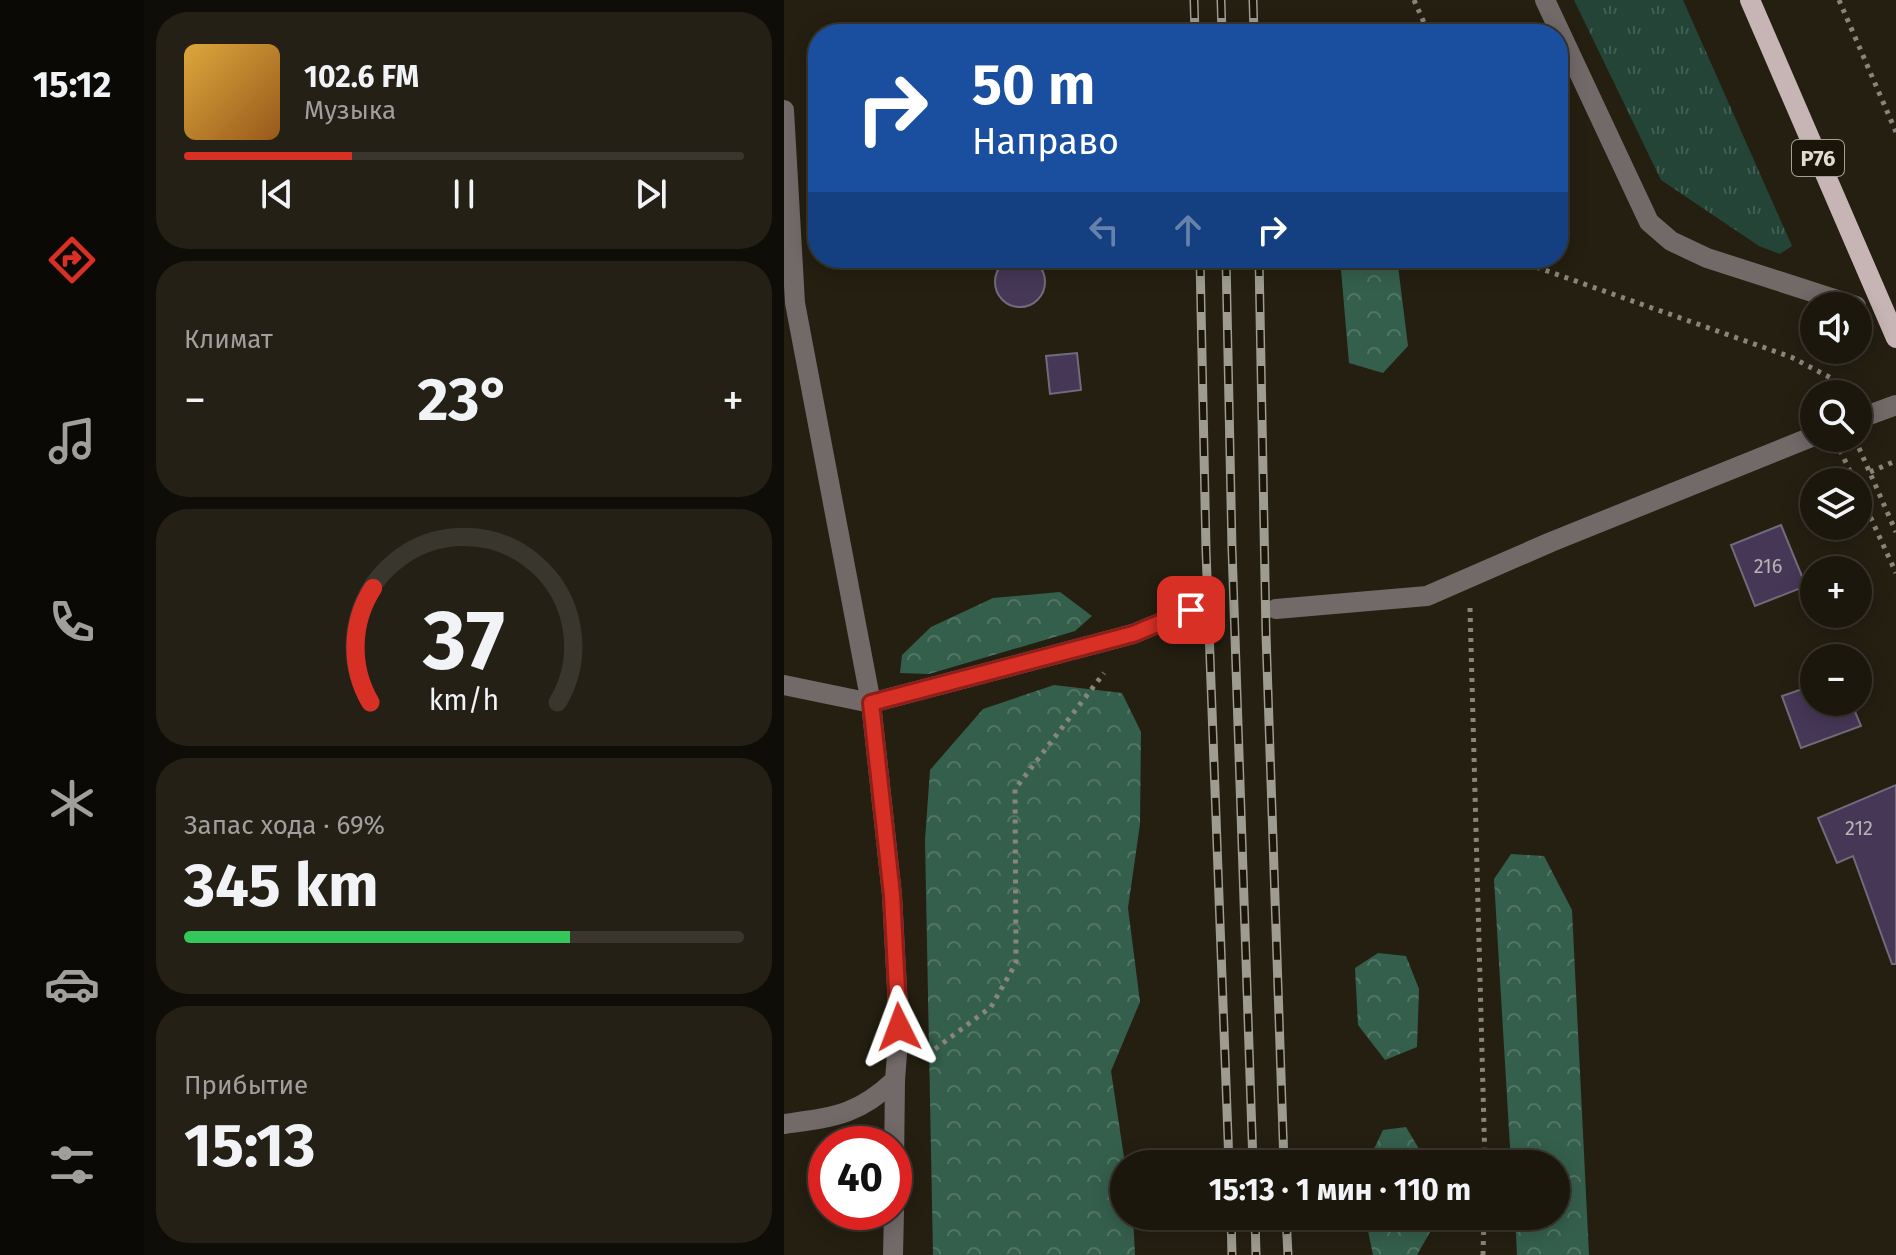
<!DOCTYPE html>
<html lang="ru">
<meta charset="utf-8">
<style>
:root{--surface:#1b170d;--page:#242016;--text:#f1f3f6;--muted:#a09f9d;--line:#39362e;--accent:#d93025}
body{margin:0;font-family:"Fira Sans",sans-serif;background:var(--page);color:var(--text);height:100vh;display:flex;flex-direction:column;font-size:30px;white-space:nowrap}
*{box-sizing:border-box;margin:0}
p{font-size:26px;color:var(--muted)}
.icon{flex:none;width:44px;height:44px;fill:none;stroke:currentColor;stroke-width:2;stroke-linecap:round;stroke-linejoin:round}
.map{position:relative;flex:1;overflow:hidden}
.sheet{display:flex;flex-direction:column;gap:12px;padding:12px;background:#0f0d07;width:640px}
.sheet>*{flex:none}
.banner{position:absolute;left:24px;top:24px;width:760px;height:244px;border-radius:32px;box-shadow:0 4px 20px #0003,0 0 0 2px var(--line);background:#1a4fa0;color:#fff;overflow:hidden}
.controls{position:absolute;left:1016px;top:292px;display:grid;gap:16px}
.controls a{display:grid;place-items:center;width:72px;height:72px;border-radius:50%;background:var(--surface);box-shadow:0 4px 20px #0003,0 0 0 2px var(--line);font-size:40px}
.speed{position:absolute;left:24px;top:1126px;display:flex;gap:16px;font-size:40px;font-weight:700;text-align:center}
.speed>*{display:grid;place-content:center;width:104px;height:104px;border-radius:50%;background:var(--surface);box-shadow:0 4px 20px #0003,0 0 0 2px var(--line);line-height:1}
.speed .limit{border:12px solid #d22;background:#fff;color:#111}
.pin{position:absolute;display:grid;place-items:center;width:68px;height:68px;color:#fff;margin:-34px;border-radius:16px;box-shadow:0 4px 12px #0006}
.me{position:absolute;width:88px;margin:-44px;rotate:357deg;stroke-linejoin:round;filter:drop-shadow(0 0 6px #0008)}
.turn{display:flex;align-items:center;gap:28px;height:168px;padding:0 32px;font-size:36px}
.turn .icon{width:104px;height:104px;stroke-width:2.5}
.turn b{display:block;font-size:56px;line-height:68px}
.lanes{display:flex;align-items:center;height:76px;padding:0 32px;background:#0003;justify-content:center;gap:40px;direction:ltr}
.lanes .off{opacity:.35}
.big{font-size:60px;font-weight:700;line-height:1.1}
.sheet .tile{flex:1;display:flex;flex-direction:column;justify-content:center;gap:12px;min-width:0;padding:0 28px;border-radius:32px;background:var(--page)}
.sheet .dial{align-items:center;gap:0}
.dial svg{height:208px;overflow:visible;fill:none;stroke:var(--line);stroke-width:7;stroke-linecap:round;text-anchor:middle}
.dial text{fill:var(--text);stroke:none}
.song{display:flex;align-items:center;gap:24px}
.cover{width:96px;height:96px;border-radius:12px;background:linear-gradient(135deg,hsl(40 70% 55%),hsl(30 70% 35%))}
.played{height:8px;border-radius:4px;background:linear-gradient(90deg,var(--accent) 30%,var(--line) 30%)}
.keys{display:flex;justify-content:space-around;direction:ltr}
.heat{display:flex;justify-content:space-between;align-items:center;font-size:44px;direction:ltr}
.charge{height:12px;border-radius:6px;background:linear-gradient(90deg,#34c759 69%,var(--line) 0)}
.trip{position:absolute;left:326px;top:1150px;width:460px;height:80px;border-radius:40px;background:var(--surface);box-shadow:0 4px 20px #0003,0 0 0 2px var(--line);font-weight:700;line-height:80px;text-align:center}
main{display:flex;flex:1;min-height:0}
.tab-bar{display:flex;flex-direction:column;width:144px;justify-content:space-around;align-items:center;background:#0b0905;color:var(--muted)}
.tab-bar .icon{width:56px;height:56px}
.tab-bar .current{color:var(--accent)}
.tab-bar b{font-size:36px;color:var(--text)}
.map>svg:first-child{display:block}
.grass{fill:url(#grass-tufts)}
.forest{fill:url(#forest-crowns)}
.building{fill:#463757;stroke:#726b7b;stroke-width:2}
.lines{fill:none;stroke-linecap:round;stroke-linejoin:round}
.path{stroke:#89857a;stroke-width:5;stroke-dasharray:4 6;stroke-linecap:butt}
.minor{stroke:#726969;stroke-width:20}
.major{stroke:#c7b4b4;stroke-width:20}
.rail-casing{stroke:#9e9b90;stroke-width:9}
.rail{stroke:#1a1508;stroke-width:6;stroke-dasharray:18;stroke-linecap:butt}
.route-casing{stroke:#8d1f18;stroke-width:20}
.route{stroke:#d93025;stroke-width:14}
.labels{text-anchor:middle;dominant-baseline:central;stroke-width:8;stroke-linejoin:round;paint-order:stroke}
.number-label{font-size:20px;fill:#b8b2b3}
.shield{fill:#1a1508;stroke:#a3a095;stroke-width:2}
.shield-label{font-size:22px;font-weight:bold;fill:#dedbd2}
</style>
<main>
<nav class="tab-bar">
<b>15:12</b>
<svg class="icon current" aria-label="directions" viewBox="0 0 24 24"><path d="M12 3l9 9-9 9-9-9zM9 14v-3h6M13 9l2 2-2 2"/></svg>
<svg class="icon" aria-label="music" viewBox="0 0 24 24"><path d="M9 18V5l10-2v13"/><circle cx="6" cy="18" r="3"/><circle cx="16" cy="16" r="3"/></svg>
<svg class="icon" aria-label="phone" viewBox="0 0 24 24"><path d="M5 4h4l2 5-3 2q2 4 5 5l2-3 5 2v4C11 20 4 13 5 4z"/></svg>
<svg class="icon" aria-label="climate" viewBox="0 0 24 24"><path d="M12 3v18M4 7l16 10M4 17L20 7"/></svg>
<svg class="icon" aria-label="car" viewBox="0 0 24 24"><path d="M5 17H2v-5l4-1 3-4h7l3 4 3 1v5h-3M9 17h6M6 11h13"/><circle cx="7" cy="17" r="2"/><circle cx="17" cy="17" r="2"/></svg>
<svg class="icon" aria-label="filters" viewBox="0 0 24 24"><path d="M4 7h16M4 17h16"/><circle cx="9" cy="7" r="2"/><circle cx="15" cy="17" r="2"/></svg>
</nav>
<section class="sheet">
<div class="tile">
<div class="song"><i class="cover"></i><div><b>102.6 FM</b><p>Музыка</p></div></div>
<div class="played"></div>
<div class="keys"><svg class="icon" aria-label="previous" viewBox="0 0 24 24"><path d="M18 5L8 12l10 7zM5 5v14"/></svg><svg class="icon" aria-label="pause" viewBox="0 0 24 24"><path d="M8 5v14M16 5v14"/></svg><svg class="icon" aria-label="next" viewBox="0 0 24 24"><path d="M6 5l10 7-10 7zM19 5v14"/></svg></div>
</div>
<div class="tile"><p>Климат</p>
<div class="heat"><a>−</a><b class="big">23°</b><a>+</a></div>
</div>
<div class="tile dial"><svg viewBox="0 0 100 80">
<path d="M14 69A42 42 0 1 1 86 69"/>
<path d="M14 69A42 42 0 0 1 15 25" stroke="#d93025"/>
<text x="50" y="56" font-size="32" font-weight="700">37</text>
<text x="50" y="72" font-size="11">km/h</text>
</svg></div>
<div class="tile"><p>Запас хода · 69%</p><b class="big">345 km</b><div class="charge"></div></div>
<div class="tile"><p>Прибытие</p><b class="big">15:13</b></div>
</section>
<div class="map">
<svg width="1112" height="1255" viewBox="0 0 1112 1255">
<defs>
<pattern id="grass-tufts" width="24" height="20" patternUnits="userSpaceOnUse" patternTransform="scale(2)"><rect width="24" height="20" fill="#234436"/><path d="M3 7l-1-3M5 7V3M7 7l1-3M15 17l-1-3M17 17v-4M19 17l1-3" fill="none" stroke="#425e52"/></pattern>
<pattern id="forest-crowns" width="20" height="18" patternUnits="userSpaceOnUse" patternTransform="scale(2)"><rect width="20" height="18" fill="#355f4d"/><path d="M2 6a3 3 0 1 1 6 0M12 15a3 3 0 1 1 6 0" fill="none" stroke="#527566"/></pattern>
</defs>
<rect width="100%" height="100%" fill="#241f11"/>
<polygon class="grass" points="790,0 899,0 1008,246 996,254 975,246 877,180"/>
<g class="forest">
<polygon points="556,258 613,258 624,346 599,373 565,363"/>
<polygon points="276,592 308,616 291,631 145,674 116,673 118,655 147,627 209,598"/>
<polygon points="270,685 338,693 357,732 356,824 344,908 356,1002 327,1071 341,1164 340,1216 349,1216 351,1255 149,1255 141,840 146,770 199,709"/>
<polygon points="727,854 760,856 788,910 805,1255 733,1255 731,1216 772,1216 772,1164 727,1164 710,879"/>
<polygon points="594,953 622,956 635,989 633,1047 601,1060 574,1025 571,968"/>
<polygon points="622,1127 644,1164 588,1164 589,1151 599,1130"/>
<polygon points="581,1216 646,1216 646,1232 633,1255 589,1255"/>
</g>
<g class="building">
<circle cx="236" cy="282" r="25"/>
<polygon points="293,353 297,390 266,394 262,356"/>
<polygon points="997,525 1022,586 971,606 947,545"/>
<polygon points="1030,685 1030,702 1067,702 1077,726 1017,748 998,696"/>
<polygon points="1112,785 1112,964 1108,964 1069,856 1053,863 1034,818"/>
</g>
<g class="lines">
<g class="path">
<polyline points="630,0 645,34"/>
<polyline points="1055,0 1112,132"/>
<polyline points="748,258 752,267 1007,357 1047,378 1053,394"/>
<polyline points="1075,448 1112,532"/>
<polyline points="1056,450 1071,482"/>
<polyline points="1086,472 1109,462"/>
<polyline points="1074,490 1112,573"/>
<polyline points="686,608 701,1164"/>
<polyline points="143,1055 207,1007 232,963 231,789 320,673"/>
<polyline points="699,1255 700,1216"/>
</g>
<g class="minor">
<polyline points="761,0 865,222 887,241 923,258 1072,306"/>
<path d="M0,110l11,193 76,400 21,192 7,132 -4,53c-38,36 -62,37 -111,44"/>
<polyline points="1074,419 1112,405"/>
<polyline points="492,609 643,596 767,542 1030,436"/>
<polyline points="0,685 87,703 349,634 407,610"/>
<polyline points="110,1165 111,1080"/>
<polyline points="109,1255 110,1212"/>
</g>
<polyline class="major" points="966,0 1112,338"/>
<defs>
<g id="rail">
<polyline points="410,0 411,34"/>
<polyline points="437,0 438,34"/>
<polyline points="469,0 470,34"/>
<polyline points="416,258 422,550 445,1164"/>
<polyline points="442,258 448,549 469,1164"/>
<polyline points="475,258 482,634 500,1164"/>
<polyline points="447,1216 448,1255"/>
<polyline points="471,1216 472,1255"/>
<polyline points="502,1216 504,1255"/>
</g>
</defs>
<use href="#rail" class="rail-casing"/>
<use href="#rail" class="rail"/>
</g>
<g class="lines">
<defs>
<polyline id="route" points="115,1027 108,895 87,703 349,634 407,610"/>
</defs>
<use href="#route" class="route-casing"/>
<use href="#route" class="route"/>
</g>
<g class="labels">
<g class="number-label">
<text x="984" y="566">216</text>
<text x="1075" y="828">212</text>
</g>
<rect class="shield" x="1008" y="140" width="52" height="36" rx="6"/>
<g class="shield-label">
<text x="1034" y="158">Р76</text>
</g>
</g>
</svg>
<div class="controls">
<a><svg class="icon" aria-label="sound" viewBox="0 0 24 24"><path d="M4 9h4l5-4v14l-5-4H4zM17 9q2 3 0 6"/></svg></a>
<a><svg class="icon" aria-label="search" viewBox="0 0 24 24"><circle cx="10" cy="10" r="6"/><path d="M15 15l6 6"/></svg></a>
<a><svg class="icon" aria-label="layers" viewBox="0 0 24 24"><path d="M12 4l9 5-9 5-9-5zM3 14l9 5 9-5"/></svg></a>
<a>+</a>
<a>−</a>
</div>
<div class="speed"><div class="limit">40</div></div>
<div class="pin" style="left:407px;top:610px;background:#d93025"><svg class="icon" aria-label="arrive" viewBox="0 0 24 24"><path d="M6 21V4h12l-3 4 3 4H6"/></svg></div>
<svg class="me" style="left:115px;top:1027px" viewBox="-20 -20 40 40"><path d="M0-17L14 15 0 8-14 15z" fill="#d93025" stroke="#fff" stroke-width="4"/></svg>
<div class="trip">15:13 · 1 мин · 110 m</div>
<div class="banner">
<div class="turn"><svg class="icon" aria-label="right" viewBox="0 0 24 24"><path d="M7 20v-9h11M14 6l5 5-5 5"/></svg><div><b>50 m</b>Направо</div></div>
<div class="lanes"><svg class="icon off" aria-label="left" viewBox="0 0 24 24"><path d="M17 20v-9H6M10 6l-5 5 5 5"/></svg><svg class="icon off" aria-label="ahead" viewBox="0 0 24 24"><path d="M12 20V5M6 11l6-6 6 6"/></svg><svg class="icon" aria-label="right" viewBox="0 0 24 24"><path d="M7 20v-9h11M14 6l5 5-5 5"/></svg></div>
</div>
</div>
</main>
